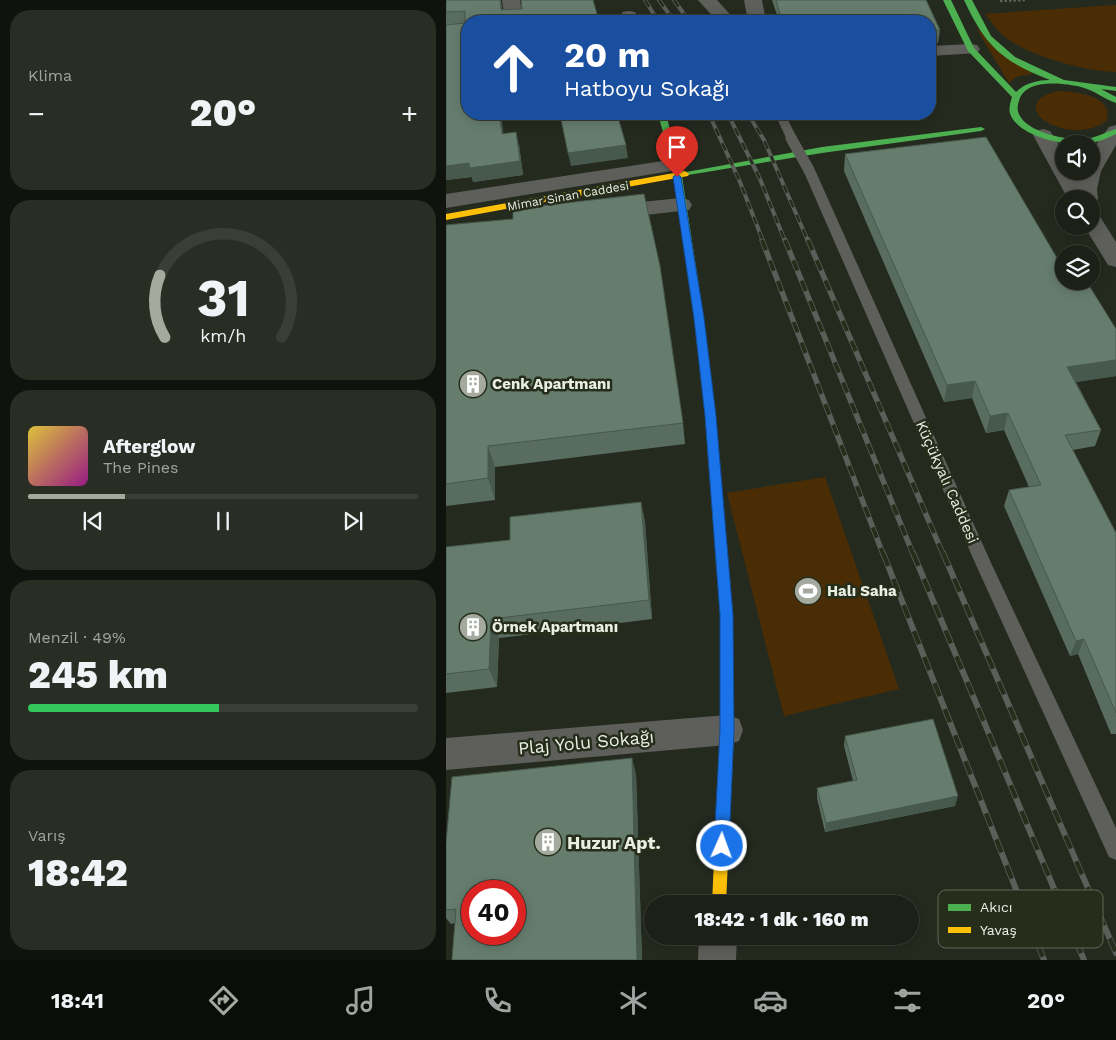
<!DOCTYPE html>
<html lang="tr">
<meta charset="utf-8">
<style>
:root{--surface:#1c2017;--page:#292d24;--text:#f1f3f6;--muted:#a0a3a1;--line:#3a3e36;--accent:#a4aa9e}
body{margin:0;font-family:"Work Sans",sans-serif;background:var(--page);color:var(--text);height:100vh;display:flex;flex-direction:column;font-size:19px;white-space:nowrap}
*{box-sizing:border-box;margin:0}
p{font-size:16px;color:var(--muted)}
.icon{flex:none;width:28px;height:28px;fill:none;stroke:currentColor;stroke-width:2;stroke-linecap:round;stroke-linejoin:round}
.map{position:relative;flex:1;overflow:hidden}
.sheet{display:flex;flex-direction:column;gap:10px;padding:10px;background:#0f120d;width:446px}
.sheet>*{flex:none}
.top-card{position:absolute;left:15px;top:15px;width:475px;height:105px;border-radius:20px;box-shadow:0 2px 12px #0003,0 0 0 1px var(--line);background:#1a4fa0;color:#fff;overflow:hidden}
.tools{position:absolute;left:609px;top:135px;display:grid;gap:10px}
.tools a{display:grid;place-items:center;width:45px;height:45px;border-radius:50%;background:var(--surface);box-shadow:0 2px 12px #0003,0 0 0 1px var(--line);font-size:25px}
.speed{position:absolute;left:15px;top:880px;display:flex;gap:10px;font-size:25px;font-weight:700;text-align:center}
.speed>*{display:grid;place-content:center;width:65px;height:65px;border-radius:50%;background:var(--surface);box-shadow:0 2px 12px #0003,0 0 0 1px var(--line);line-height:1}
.speed .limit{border:8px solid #d22;background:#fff;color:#111}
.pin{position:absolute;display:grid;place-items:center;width:42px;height:42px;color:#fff;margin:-51px -21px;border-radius:50% 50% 50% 0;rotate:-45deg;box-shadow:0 0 5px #0007}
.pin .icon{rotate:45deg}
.me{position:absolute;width:55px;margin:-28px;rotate:2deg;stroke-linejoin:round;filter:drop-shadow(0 0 4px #0008)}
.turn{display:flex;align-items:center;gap:18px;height:105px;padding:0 20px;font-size:22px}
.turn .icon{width:65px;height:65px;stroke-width:2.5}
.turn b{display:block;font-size:35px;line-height:42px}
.big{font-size:38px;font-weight:800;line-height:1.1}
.sheet .widget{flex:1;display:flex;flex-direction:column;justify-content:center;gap:8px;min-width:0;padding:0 18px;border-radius:20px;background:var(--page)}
.sheet .dial{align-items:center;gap:0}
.dial svg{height:130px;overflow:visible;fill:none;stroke:var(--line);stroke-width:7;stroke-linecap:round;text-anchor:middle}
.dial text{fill:var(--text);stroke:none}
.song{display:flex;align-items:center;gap:15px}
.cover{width:60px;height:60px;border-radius:8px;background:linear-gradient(135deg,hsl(50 70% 55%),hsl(310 70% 35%))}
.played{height:5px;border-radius:2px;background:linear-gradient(90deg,var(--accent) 25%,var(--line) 25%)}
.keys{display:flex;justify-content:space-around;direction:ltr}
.heat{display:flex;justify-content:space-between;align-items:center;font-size:28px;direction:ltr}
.charge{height:8px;border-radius:4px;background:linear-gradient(90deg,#34c759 49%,var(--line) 0)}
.trip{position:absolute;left:198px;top:895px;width:275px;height:50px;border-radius:25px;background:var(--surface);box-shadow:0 2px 12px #0003,0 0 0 1px var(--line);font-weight:800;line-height:50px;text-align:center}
.dock{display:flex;height:80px;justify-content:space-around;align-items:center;background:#0b0d09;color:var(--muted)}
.dock .icon{width:35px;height:35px}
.dock .selected{color:var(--accent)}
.dock b{font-size:22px;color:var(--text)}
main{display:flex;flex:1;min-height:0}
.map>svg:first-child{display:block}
.green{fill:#4b2d05}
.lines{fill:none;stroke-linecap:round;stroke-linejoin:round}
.path{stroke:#5e605a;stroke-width:2.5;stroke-dasharray:2.5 2;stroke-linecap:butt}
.lane{fill:#5e5e5a;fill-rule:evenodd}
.street{fill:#5e5e5a;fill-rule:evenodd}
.fast{fill:#4caf50;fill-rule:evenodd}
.slow{fill:#ffc107;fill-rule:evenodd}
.rail-far2-casing{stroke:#5c5f59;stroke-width:4}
.rail-far1-casing{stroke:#5c5f59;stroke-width:5.5}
.rail-casing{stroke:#5c5f59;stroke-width:6}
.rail-far2{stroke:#262e1b;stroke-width:2.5;stroke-dasharray:8;stroke-linecap:butt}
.rail-far1{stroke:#262e1b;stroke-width:4;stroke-dasharray:11;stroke-linecap:butt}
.rail{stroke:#262e1b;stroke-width:4.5;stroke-dasharray:14;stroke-linecap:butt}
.lane-bridge{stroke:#5e5e5a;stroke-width:11}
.wall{fill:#586c5f}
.shaded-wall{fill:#47584d}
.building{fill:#667d6e;stroke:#47584d;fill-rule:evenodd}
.route{fill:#1a73e8;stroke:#114b97}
.labels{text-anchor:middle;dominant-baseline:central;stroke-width:5;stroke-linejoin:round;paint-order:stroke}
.far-street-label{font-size:12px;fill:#e9efe3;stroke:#262e1b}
.poi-label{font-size:15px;font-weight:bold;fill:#e9efe3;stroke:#262e1b;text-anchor:start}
.street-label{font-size:15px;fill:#e9efe3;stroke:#262e1b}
.near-street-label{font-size:18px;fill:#e9efe3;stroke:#262e1b}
.near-poi-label{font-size:18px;font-weight:bold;fill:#e9efe3;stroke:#262e1b;text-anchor:start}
.key{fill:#262e1b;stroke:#606857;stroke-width:1}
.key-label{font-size:14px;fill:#e9efe3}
</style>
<main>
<section class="sheet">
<div class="widget"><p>Klima</p>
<div class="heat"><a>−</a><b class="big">20°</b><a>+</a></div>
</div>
<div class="widget dial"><svg viewBox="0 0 100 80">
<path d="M14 69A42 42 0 1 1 86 69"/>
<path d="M14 69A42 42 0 0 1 11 31" stroke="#a4aa9e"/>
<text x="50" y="56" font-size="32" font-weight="700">31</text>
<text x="50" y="72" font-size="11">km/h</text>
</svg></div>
<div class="widget">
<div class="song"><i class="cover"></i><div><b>Afterglow</b><p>The Pines</p></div></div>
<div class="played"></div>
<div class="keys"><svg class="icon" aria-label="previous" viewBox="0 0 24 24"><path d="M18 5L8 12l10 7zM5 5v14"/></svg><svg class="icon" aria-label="pause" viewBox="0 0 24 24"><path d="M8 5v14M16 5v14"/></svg><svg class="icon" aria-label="next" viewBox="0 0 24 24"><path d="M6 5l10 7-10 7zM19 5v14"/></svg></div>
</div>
<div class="widget"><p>Menzil · 49%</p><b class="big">245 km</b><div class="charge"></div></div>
<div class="widget"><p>Varış</p><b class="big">18:42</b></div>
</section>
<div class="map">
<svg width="670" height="960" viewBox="0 0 670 960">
<rect width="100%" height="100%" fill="#252a1f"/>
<g class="green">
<path d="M670,5v67c-29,0 -92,-17 -113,-37 -7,-6 -12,-14 -18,-21z"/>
<polygon points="530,28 587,74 570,77 563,83"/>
<path d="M612,91c16,0 58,5 48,30 -37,28 -106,-16 -48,-30z"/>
<polygon points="379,477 453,689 338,716 281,493"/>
</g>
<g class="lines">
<polyline class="path" points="554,1 579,0"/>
<g class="lane">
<polygon points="329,114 339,114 351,138 349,140 341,140"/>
<polygon points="363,167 369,170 546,565 670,828 670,860 663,857 530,565 357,170"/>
</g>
<g class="street">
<polygon points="56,0 74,0 77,21 59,21"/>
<polygon points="252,0 271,0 290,21 271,21"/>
<polygon points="298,0 316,0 320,21 302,21"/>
<polygon points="183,11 189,12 194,21 176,21 174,16 177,12"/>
<polygon points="525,44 531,45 534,49 531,53 484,56 484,46"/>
<polygon points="670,125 670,145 655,171 651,189 652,199 649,204 645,205 645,199 622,199 587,135 590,131 597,129 604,131 618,153 618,171 628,171 632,179 634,171 645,171 645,152 663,127"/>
<polygon points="230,159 237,161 240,165 237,169 0,208 0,194"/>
<polygon points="235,198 243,200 246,205 243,210 165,219 157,217 154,212 157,207 165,205"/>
<polygon points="645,213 653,215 670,242 670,267 662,265 638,226 645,226"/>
<polygon points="281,715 293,719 297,730 293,741 281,745 0,770 0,738"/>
<polygon points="253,936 291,936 290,960 252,960"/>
</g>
<g class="fast">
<path d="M497,0h8l23,48 42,44c9,-9 22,-12 34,-12 -48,-19 -64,-33 -86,-80h8l19,36 24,21 49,23 52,7v4l-15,-2 15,8v6c-12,-4 -22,-13 -35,-16 -18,-4 -56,-9 -62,14 -2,5 -2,10 1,15 9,17 49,25 67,23 10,-2 19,-7 29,-10v5c-8,4 -17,8 -26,9 -22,4 -68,-5 -79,-27 -3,-6 -1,-12 1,-19l-44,-46z"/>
<polygon points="212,114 220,114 235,173 376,147 535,127 539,129 535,131 376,153 236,176 258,319 269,416 286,615 286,652 285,656 280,658 275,656 274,652 274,615 259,416 248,319 226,165"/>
</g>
<g class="slow">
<polygon points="239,171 243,174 242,176 0,220 0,214"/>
<polygon points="280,646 285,648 286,652 288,730 280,904 266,904 274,730 274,652 275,648"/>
</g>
<defs>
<g id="rail-far2">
<polyline points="199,0 212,21"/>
<polyline points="213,0 228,21"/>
<polyline points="228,0 243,21"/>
<polyline points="263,114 294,182 317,241"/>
<polyline points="282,114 314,179 339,241"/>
<polyline points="302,114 318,140 362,241"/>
</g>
<g id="rail-far1">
<polyline points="316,240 437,554"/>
<polyline points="339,240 467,554"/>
<polyline points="362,240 497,554"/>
</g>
<g id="rail">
<polyline points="437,553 598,960"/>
<polyline points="467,553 638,960"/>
<polyline points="497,553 670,953"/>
</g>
</defs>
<use href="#rail-far2" class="rail-far2-casing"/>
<use href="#rail-far1" class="rail-far1-casing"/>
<use href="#rail" class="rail-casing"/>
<use href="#rail-far2" class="rail-far2"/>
<use href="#rail-far1" class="rail-far1"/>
<use href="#rail" class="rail"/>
<polyline class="lane-bridge" points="345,138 363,170"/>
</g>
<g class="wall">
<polygon points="0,0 55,0 56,9 76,9 147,0 21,21 21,114 55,114 57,134 73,145 77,175 27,182 26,177 0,180"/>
<polygon points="326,0 480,0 494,30 492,43 484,43 484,21 333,21"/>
<polygon points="399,154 628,289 670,329 670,376 630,382 655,430 649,446 627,450 670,533 670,734 665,734 632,654 624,656 558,506 563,490 583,487 558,430 540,433 526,398 498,402 398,171"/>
<polygon points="0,225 237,423 239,444 49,467 49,500 0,506"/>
<polygon points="195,502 199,522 206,619 53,638 51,687 0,693 0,547 64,540"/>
<polygon points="399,736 509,806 379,832 371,798 371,788 407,781 398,746"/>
<polygon points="190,774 196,960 6,960 9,923 5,924 0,918 0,843"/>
</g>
<g class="shaded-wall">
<polygon points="53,114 55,114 59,147 56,134"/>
<polygon points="70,132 73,145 77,175 27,182 26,177 0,180 0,166"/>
<polygon points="180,145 182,158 125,166 122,153"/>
<polygon points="670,360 670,376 616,384 621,367"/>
<polygon points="529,381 526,398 498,402 501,385"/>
<polygon points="562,413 558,430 540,433 544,416"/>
<polygon points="42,446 49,467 49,500 42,478"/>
<polygon points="195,502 199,522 206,619 203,600"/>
<polygon points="45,619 53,638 51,687 43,669"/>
<polygon points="638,639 632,654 624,656 630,641"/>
<polygon points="186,758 190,774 196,960 191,960"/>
<polygon points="512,796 509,806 379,832 380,823"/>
</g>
<g class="building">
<polygon points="0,0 54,0 55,10 76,9 75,0 147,0 153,21 21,21 21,114 53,114 56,134 70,132 74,161 24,168 23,163 0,166 0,25 19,23 19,11 0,12"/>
<polygon points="330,0 480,0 494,30 484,30 484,21 336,21"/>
<polygon points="114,114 171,114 180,145 122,153"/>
<polygon points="540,137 618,270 618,281 624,281 628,289 644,287 670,329 670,360 621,367 655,430 619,435 670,533 670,713 638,639 630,641 563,490 595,485 562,413 544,416 529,381 501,385 399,154"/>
<polygon points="198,194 214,266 237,423 42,446 42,478 0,484 0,225 67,219 67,209"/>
<polygon points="195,502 203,600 45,619 43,669 0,674 0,547 64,540 64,517"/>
<polygon points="487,719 512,796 380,823 371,788 411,780 399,736"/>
<path d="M186,758l5,202h-185l4,-51 -10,1v-67l6,-66zM26,891h43v43h-43z"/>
</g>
<polygon class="route" points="231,174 235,177 258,318 270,416 287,615 288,730 283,846 281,851 276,853 271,851 268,846 274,730 274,615 259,416 248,318 227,177"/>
<defs>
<symbol id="building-disc" viewBox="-11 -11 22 22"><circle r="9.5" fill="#a4aa9e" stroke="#262e1b"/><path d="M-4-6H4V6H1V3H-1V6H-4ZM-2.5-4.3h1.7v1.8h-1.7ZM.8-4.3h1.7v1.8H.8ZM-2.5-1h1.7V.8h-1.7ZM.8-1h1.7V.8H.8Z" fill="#fff"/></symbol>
<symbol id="stadium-disc" viewBox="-11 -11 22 22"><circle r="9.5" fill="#a4aa9e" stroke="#262e1b"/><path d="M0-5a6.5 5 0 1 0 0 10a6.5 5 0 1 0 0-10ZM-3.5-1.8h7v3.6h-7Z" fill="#fff"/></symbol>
</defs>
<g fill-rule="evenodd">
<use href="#building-disc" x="11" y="368" width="32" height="32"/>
<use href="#stadium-disc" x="346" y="575" width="32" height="32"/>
<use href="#building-disc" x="11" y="611" width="32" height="32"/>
<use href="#building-disc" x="86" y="826" width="32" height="32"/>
</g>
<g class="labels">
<g class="far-street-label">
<text transform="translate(122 196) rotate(-10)">Mimar Sinan Caddesi</text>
</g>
<g class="poi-label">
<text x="46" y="384">Cenk Apartmanı</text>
<text x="381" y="591">Halı Saha</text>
<text x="46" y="627">Örnek Apartmanı</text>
</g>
<g class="street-label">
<text transform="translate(501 482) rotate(66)">Küçükyalı Caddesi</text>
</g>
<g class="near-street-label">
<text transform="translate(140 742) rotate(-5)">Plaj Yolu Sokağı</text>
</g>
<g class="near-poi-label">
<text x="121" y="842">Huzur Apt.</text>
</g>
</g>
<rect x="492" y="890" width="165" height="58" rx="8" class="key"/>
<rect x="502" y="904" width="23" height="7" fill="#4caf50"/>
<rect x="502" y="927" width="23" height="6" fill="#ffc107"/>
<g class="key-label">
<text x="534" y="912">Akıcı</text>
<text x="534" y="935">Yavaş</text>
</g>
</svg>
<div class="tools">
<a><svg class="icon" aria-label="sound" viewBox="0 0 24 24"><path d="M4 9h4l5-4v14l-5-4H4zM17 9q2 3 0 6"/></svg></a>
<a><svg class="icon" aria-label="search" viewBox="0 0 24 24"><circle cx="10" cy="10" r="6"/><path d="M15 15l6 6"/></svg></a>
<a><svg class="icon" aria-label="layers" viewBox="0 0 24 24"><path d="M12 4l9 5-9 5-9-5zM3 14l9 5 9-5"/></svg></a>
</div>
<div class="speed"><div class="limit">40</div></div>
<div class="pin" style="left:231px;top:177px;background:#d93025"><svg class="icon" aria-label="arrive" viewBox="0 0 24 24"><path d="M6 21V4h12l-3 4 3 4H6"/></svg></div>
<svg class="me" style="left:276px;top:846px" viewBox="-20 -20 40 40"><circle r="17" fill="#1a73e8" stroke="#fff" stroke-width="3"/><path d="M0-11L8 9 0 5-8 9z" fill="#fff"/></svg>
<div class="trip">18:42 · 1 dk · 160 m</div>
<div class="top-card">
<div class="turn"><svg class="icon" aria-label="ahead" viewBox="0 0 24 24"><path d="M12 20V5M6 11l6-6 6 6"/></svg><div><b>20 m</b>Hatboyu Sokağı</div></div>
</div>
</div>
</main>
<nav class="dock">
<b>18:41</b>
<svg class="icon selected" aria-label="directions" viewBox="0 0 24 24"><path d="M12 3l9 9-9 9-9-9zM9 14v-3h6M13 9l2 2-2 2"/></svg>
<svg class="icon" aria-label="music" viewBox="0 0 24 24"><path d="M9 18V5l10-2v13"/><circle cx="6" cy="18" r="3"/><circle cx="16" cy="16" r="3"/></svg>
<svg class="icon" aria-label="phone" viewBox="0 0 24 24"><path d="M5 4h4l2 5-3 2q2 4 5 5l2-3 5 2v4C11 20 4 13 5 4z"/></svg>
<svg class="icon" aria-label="climate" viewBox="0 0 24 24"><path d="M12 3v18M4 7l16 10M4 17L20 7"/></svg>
<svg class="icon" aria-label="car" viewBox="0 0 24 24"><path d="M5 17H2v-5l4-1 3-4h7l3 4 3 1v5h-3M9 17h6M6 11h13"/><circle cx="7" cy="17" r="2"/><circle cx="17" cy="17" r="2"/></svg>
<svg class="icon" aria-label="filters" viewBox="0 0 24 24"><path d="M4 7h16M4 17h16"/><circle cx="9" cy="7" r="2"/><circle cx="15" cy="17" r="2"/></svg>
<b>20°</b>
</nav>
